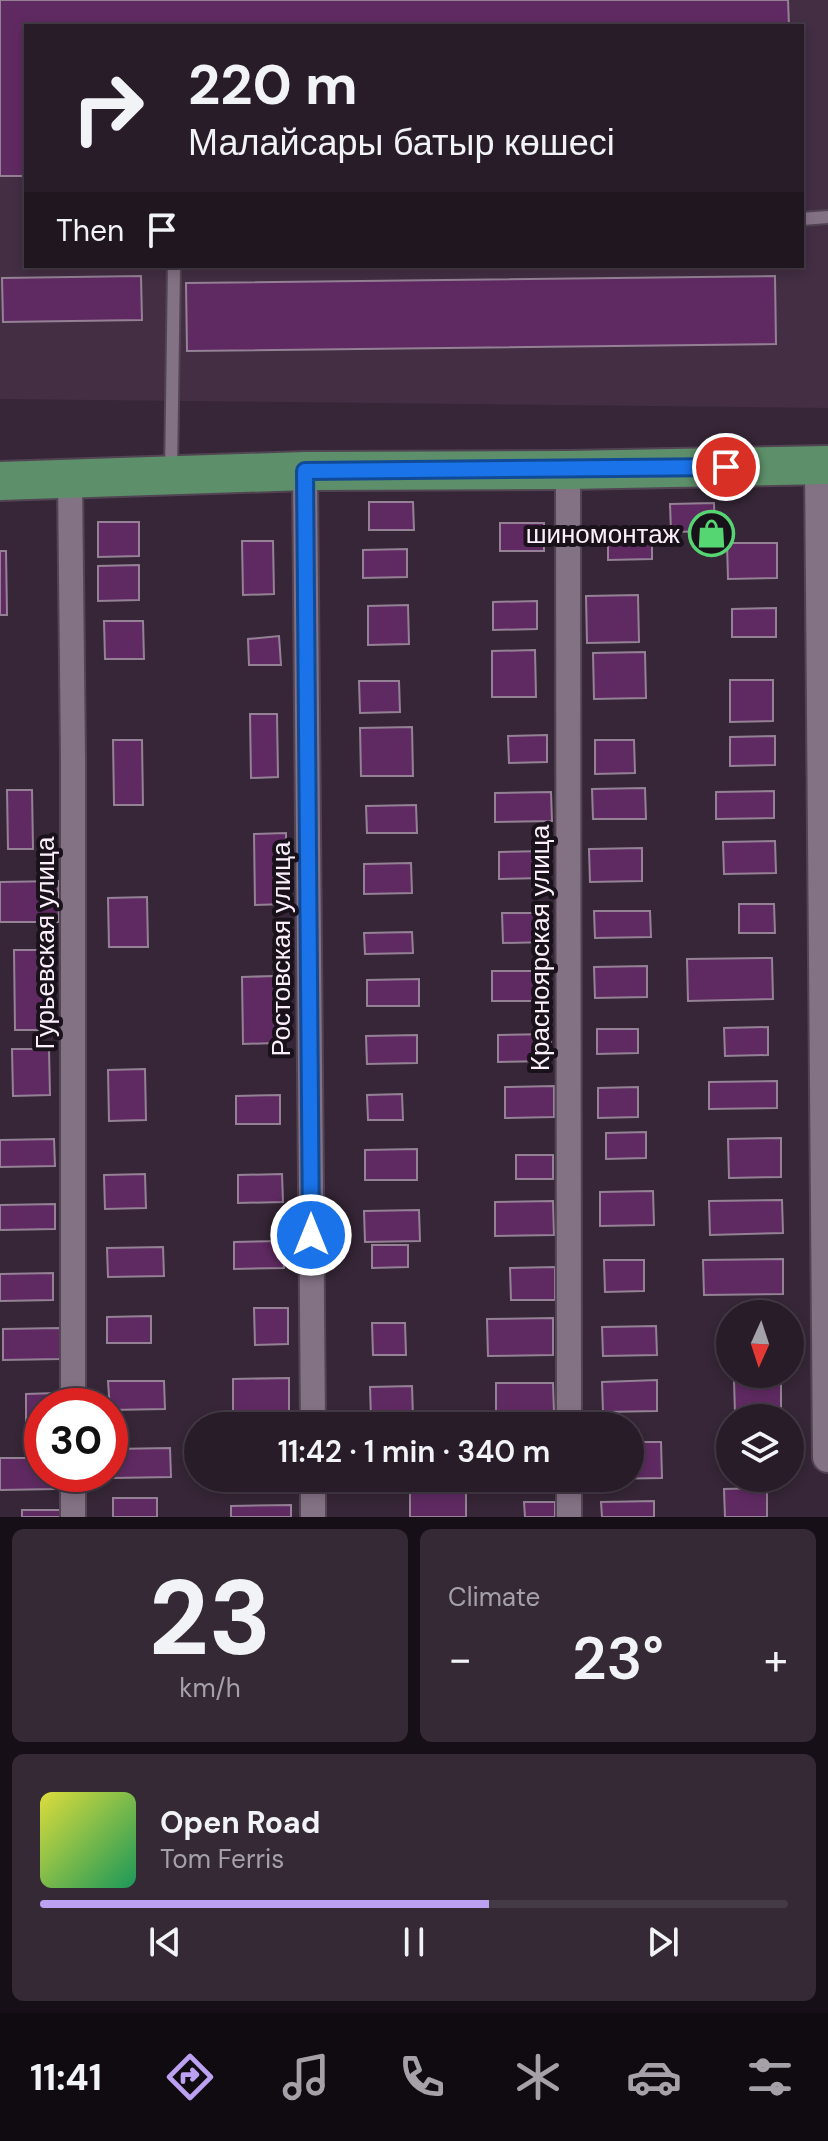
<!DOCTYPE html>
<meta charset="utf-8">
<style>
:root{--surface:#281c29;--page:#342935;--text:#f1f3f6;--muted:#a5a1a8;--line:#443a46;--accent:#bca0f2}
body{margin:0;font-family:"DM Sans",sans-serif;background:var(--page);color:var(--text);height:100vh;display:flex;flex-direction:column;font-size:30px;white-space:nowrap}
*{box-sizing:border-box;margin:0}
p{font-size:26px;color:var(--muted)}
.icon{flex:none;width:44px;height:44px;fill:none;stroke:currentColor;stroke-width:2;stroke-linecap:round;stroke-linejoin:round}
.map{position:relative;height:1517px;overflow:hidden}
.sheet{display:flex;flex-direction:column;gap:12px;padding:12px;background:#160f17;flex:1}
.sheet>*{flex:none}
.hud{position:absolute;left:24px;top:24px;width:780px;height:244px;border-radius:0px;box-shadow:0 4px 12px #0003,0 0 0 2px var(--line);background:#281c29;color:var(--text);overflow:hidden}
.needle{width:52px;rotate:183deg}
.controls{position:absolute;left:716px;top:1300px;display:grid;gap:16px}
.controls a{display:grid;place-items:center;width:88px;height:88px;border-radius:50%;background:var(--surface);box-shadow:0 4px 12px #0003,0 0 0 2px var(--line);font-size:40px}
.speed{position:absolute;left:24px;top:1388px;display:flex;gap:16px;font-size:40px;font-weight:700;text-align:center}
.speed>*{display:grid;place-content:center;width:104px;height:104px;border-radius:50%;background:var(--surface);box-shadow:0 4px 12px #0003,0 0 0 2px var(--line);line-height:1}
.speed .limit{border:12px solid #d22;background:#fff;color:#111}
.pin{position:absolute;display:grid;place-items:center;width:68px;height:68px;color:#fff;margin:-34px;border:4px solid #fff;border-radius:50%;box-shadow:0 2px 8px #0007}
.me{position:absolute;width:88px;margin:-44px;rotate:0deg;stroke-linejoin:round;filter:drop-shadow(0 0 6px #0008)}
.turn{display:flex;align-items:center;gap:28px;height:168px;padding:0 32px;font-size:36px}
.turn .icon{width:104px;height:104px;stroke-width:2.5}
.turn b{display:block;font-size:56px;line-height:68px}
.then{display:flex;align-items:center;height:76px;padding:0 32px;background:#0003;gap:16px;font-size:30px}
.big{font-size:60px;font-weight:600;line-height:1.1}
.sheet .card{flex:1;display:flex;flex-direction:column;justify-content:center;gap:12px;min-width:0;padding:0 28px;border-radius:12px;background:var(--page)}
.sheet .dial{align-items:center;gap:0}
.dial b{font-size:104px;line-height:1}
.song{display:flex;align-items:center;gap:24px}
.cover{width:96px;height:96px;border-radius:12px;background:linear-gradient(135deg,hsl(60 70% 55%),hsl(150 70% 35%))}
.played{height:8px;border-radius:4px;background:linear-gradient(90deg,var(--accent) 60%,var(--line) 60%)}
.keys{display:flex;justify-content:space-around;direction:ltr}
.heat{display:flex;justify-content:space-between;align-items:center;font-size:44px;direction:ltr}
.sheet .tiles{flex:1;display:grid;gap:12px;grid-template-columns:1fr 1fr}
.card:last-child{grid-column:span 2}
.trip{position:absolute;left:184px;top:1412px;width:460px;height:80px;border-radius:40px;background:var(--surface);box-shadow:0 4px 12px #0003,0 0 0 2px var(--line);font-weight:600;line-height:80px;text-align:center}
.dock{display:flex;height:128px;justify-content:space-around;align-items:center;background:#100b10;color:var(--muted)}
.dock .icon{width:56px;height:56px}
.dock .on{color:var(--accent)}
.dock b{font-size:36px;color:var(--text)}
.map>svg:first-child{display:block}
.built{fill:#432e43;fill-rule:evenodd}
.building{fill:#5f2a62;stroke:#958195;stroke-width:2}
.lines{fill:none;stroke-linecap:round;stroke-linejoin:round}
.service-casing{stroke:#524553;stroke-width:16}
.minor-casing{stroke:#524553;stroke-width:28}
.tertiary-casing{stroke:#524553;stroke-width:34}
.primary-casing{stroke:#524553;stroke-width:42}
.service{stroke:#837184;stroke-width:12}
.minor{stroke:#837184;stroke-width:24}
.tertiary{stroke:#837184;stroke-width:30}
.primary{stroke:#5d906a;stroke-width:38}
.route-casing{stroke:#114b97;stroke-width:20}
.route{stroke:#1a73e8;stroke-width:14}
.labels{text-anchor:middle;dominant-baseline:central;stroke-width:8;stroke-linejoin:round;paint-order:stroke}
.poi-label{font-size:26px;fill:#faeffa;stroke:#19121a;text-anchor:end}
.street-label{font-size:26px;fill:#faeffa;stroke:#19121a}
</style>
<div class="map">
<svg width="828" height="1517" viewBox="0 0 828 1517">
<rect width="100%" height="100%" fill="#362637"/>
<path class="built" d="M0,0h828v408l-828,-9zM26,26h776v240h-776z"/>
<g class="building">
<polygon points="0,0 788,0 789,26 26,26 26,176 0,176"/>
<polygon points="141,276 142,320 3,322 2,278"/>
<polygon points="775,276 776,344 187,351 186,283"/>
<polygon points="369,502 413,502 414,530 369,530"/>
<polygon points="714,503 715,531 671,532 670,504"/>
<polygon points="98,522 139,522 139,556 98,557"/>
<rect x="500" y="523" width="44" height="28"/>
<polygon points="608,531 652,531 652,559 608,560"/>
<polygon points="242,541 273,541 274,594 243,595"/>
<polygon points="727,543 777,543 777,578 728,579"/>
<polygon points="407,549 407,577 363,578 363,550"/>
<polygon points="0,551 6,551 7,615 0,615"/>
<polygon points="139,565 139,600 98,601 98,566"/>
<polygon points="638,595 639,642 587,643 586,596"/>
<polygon points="537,601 537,629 493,630 493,602"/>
<polygon points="408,605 409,644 368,645 368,606"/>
<polygon points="776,608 776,637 732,637 732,609"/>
<polygon points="104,621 143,621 144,659 105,659"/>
<polygon points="279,636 281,665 249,665 248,639"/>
<polygon points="535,650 536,697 492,697 492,651"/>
<polygon points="645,652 646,698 594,699 593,653"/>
<polygon points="730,680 773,680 773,721 730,722"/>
<polygon points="359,681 399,681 400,712 360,713"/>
<polygon points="250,714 277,714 278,777 251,778"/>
<polygon points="412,727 413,776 361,776 360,728"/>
<polygon points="547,735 547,762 509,763 508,736"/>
<polygon points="775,736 775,765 730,766 730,737"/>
<polygon points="113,740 142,740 143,805 114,805"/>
<polygon points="595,740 634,740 635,773 595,774"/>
<polygon points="645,788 646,819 593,819 592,789"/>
<polygon points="7,790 32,790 33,849 8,849"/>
<polygon points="774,791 774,818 716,819 716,792"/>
<polygon points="551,792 552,821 495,822 495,793"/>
<polygon points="416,805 417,833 367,833 366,806"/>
<polygon points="286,833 287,904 255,905 254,834"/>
<polygon points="775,841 776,873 724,874 723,842"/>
<polygon points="642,848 642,881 590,882 589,849"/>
<polygon points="547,851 547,878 499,879 499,852"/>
<polygon points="411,863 412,893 364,894 364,864"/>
<polygon points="58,881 59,922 0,922 0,882"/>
<polygon points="147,897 148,947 109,947 108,898"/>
<polygon points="739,904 774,904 775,933 739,933"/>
<polygon points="594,911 650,911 651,937 595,938"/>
<polygon points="502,913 549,913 550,942 503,943"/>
<polygon points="412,932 413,953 365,954 364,933"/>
<polygon points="14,950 52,950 53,1030 15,1030"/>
<polygon points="772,958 773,999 688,1001 687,959"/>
<polygon points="647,966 647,997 595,998 594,967"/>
<rect x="492" y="971" width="53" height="30"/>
<polygon points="274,976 275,1043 243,1044 242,977"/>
<polygon points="419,979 419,1006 367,1006 367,980"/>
<polygon points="768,1027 768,1055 725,1056 724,1028"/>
<polygon points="597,1029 638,1029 638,1053 597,1054"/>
<polygon points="551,1034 551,1061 498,1062 498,1035"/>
<polygon points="417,1035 417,1063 367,1064 366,1036"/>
<polygon points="12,1049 49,1049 50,1095 13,1096"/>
<polygon points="145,1069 146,1120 109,1121 108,1070"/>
<polygon points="777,1081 777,1108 709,1109 709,1082"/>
<polygon points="554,1086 554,1117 505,1118 505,1087"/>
<polygon points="638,1087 638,1117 598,1118 598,1088"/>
<polygon points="402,1094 403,1120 368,1120 367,1095"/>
<polygon points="280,1095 280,1124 236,1124 236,1096"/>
<polygon points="646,1132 646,1158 606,1159 606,1133"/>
<polygon points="781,1138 781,1177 729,1178 728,1139"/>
<polygon points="54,1139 55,1166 0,1167 0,1140"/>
<polygon points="417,1149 417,1180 365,1180 365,1150"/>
<rect x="516" y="1155" width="37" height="24"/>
<polygon points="145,1174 146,1208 105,1209 104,1175"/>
<polygon points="282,1174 283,1202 238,1203 238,1175"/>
<polygon points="653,1191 654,1225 600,1226 600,1192"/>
<polygon points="782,1200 783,1233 710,1235 709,1201"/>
<polygon points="553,1201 554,1235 495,1236 495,1202"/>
<polygon points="55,1204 55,1229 0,1230 0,1205"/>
<polygon points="419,1210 420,1241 365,1242 364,1211"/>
<polygon points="283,1241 284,1268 234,1269 234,1242"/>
<polygon points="372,1245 408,1245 408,1267 372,1268"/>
<polygon points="163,1247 164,1276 108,1277 107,1248"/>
<polygon points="783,1259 783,1294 704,1295 703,1260"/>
<polygon points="604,1260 644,1260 644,1291 605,1292"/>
<polygon points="555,1267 555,1300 511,1300 510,1268"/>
<polygon points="53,1273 53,1300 0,1301 0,1274"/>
<polygon points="254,1308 288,1308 288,1344 255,1345"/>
<polygon points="151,1316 151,1343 107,1343 107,1317"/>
<polygon points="553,1318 553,1355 488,1356 487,1319"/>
<polygon points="372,1323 405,1323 406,1355 373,1355"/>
<polygon points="656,1326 657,1355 603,1356 602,1327"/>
<polygon points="60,1328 61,1359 3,1360 3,1329"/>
<polygon points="289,1378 289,1411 233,1412 233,1379"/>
<polygon points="657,1380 657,1411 603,1412 602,1382"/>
<polygon points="108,1381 164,1381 165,1409 110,1410"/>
<polygon points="734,1381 781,1381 781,1412 735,1413"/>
<polygon points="496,1383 553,1383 554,1412 496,1413"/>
<polygon points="412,1386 413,1418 371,1419 370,1387"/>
<polygon points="56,1393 56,1406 42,1406 42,1423 26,1423 26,1394"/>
<polygon points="630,1442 661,1442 662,1478 603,1479 630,1478"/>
<polygon points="170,1448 171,1477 113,1478 112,1449"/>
<polygon points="0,1458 42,1458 42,1474 56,1474 56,1489 0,1490"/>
<polygon points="466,1483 466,1517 410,1517 410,1484"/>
<polygon points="767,1488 767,1517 725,1517 724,1489"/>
<rect x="113" y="1498" width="44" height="19"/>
<polygon points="654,1501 654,1517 602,1517 601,1502"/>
<polygon points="524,1502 555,1502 555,1517 525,1517"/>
<polygon points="291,1505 291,1517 231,1517 231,1506"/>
<rect x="22" y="1510" width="38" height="7"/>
</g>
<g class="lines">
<defs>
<g id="service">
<polyline points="802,219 828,217"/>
<polyline points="171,473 174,266"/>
</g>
<g id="minor">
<polyline points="568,470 569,1426"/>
<polyline points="305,471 313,1426"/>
<polyline points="70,480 73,760 73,1406"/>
<polyline points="313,1478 313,1517"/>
<polyline points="569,1478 569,1517"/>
<polyline points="73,1517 73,1474"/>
</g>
<polyline id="tertiary" points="820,465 828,1457"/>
<polyline id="primary" points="0,481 305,471 568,470 828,465"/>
</defs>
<use href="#service" class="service-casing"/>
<use href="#minor" class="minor-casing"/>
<use href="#tertiary" class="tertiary-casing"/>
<use href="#primary" class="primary-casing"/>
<use href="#service" class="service"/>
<use href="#minor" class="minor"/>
<use href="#tertiary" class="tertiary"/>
<use href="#primary" class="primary"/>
</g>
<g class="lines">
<defs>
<polyline id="route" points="311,1235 305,471 726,467"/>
</defs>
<use href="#route" class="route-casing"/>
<use href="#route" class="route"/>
</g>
<defs>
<symbol id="shop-ring" viewBox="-11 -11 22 22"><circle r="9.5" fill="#19121a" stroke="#55d672" stroke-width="1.5"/><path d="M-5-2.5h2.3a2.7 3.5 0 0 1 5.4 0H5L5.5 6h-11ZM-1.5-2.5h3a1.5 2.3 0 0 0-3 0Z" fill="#55d672"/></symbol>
</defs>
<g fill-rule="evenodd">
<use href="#shop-ring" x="686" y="508" width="51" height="51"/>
</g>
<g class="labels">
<g class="poi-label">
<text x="680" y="534">шиномонтаж</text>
</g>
<g class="street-label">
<text transform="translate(45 943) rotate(-90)">Гурьевская улица</text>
<text transform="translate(540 948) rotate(-90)">Красноярская улица</text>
<text transform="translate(281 949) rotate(-90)">Ростовская улица</text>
</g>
</g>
</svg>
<div class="controls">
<a><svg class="needle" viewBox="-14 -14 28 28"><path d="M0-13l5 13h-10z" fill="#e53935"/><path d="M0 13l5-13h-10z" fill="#a5a1a8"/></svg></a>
<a><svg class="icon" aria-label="layers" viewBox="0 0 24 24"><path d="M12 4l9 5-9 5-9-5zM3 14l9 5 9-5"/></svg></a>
</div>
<div class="speed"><div class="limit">30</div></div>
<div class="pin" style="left:726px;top:467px;background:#d93025"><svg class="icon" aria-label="arrive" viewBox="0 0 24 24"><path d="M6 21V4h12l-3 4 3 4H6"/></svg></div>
<svg class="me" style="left:311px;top:1235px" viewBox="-20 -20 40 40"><circle r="17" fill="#1a73e8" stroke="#fff" stroke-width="3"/><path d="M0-11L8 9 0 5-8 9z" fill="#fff"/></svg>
<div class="trip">11:42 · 1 min · 340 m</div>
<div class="hud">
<div class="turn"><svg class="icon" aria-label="right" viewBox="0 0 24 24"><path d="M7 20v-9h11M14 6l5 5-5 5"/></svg><div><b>220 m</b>Малайсары батыр көшесі</div></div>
<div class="then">Then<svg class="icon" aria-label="arrive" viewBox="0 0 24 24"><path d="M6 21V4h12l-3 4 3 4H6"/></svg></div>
</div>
</div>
<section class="sheet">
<div class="tiles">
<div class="card dial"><b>23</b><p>km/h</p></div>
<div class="card"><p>Climate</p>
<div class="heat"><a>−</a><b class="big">23°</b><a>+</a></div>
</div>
<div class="card">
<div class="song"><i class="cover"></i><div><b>Open Road</b><p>Tom Ferris</p></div></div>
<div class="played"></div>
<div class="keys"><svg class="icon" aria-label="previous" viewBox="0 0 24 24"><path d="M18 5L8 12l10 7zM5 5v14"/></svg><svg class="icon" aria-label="pause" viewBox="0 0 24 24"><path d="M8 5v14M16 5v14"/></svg><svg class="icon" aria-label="next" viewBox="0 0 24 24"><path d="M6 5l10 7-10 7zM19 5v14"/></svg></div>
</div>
</div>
</section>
<nav class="dock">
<b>11:41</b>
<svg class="icon on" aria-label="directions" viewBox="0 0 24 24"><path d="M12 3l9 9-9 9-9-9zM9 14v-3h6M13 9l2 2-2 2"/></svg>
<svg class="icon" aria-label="music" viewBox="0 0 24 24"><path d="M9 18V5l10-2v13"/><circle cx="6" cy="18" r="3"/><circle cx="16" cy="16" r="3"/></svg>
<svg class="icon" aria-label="phone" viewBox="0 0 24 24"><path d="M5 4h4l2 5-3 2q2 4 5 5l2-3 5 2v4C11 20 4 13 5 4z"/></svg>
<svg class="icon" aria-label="climate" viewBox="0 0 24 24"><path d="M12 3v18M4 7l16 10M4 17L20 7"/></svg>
<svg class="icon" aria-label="car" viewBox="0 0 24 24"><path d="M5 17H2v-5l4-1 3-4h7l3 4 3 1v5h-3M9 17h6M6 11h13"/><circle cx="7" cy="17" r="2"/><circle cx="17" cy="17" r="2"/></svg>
<svg class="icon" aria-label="filters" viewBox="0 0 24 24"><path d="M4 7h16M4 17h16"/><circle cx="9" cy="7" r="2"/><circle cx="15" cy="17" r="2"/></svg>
</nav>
